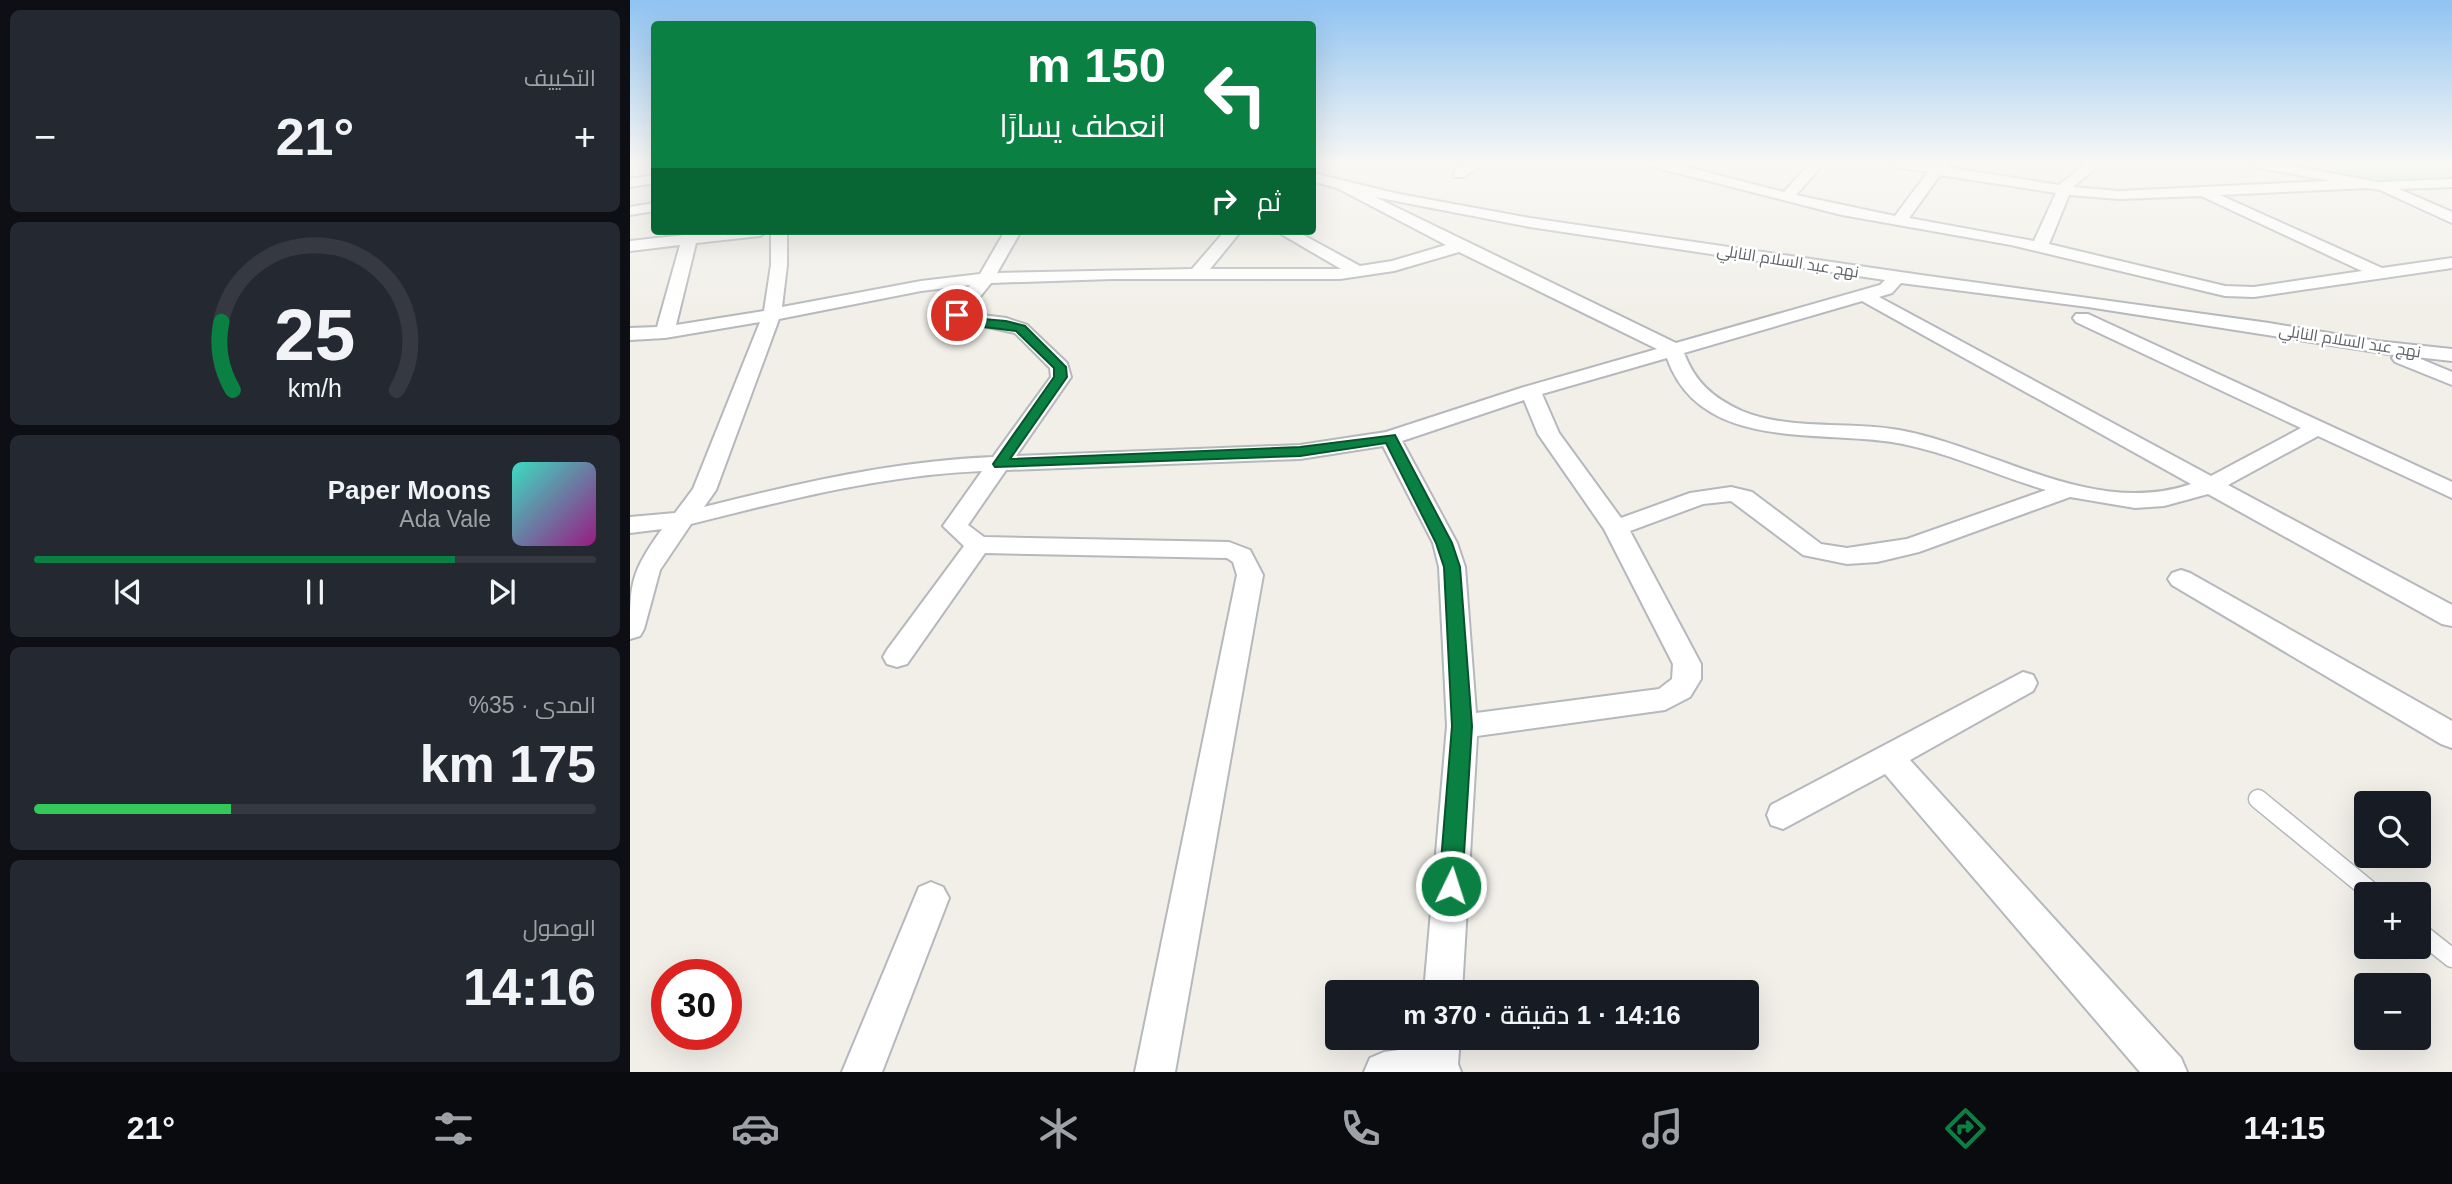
<!DOCTYPE html>
<html lang="ar">
<meta charset="utf-8">
<style>
:root{--surface:#171b24;--page:#242831;--text:#f1f3f6;--muted:#9ea1a6;--line:#363941;--accent:#0b8043}
body{margin:0;font-family:Arial,Cairo,sans-serif;background:var(--page);color:var(--text);direction:rtl;height:100vh;display:flex;flex-direction:column;font-size:26px;white-space:nowrap}
*{box-sizing:border-box;margin:0}
p{font-size:23px;color:var(--muted)}
.icon{flex:none;width:38px;height:38px;fill:none;stroke:currentColor;stroke-width:2;stroke-linecap:round;stroke-linejoin:round}
.map{position:relative;flex:1;overflow:hidden;direction:ltr}
.panel{display:flex;flex-direction:column;gap:10px;padding:10px;background:#0d0f14;width:630px}
.panel>*{flex:none}
.guide{position:absolute;left:21px;top:21px;width:665px;height:214px;border-radius:7px;box-shadow:0 7px 28px #0002;direction:rtl;background:#0b8043;color:#fff;overflow:hidden}
.tools{position:absolute;left:1724px;top:791px;display:grid;gap:14px}
.tools a{display:grid;place-items:center;width:77px;height:77px;border-radius:7px;background:var(--surface);box-shadow:0 7px 28px #0002;font-size:35px}
.speed{position:absolute;left:21px;top:959px;display:flex;gap:14px;font-size:35px;font-weight:700;text-align:center}
.speed>*{display:grid;place-content:center;width:91px;height:91px;border-radius:50%;background:var(--surface);box-shadow:0 7px 28px #0002;line-height:1}
.speed .limit{border:10px solid #d22;background:#fff;color:#111}
.pin{position:absolute;display:grid;place-items:center;width:60px;height:60px;color:#fff;margin:-30px;border:4px solid #fff;border-radius:50%;box-shadow:0 2px 7px #0007}
.me{position:absolute;width:77px;margin:-38px;rotate:4deg;stroke-linejoin:round;filter:drop-shadow(0 0 5px #0008)}
.turn{display:flex;align-items:center;gap:24px;height:147px;padding:0 35px;font-size:32px}
.turn .icon{width:91px;height:91px;stroke-width:2.5}
.turn b{display:block;font-size:49px;line-height:60px}
.then{display:flex;align-items:center;height:66px;padding:0 35px;background:#0003;gap:14px;font-size:26px}
.big{font-size:52px;font-weight:600;line-height:1.1}
.panel .tile{flex:1;display:flex;flex-direction:column;justify-content:center;gap:10px;min-width:0;padding:0 24px;border-radius:10px;background:var(--page)}
.panel .dial{align-items:center;gap:0}
.dial svg{height:182px;overflow:visible;fill:none;stroke:var(--line);stroke-width:7;stroke-linecap:round;text-anchor:middle}
.dial text{fill:var(--text);stroke:none}
.song{display:flex;align-items:center;gap:21px}
.cover{width:84px;height:84px;border-radius:10px;background:linear-gradient(135deg,hsl(170 70% 55%),hsl(310 70% 35%))}
.played{height:7px;border-radius:4px;background:linear-gradient(90deg,var(--accent) 75%,var(--line) 75%)}
.keys{display:flex;justify-content:space-around;direction:ltr}
.heat{display:flex;justify-content:space-between;align-items:center;font-size:38px;direction:ltr}
.charge{height:10px;border-radius:5px;background:linear-gradient(90deg,#34c759 35%,var(--line) 0)}
.trip{position:absolute;left:695px;top:980px;width:434px;height:70px;border-radius:7px;background:var(--surface);box-shadow:0 7px 28px #0002;font-weight:600;line-height:70px;text-align:center;direction:rtl}
.menu{display:flex;height:112px;justify-content:space-around;align-items:center;background:#090b0e;color:var(--muted)}
.menu .icon{width:49px;height:49px}
.menu .active{color:var(--accent)}
.menu b{font-size:32px;color:var(--text)}
main{display:flex;flex:1;min-height:0}
.map>svg:first-child{display:block}
.green{fill:#c5e8c5}
.lines{fill:none;stroke-linecap:round;stroke-linejoin:round}
.service-casing{stroke:#b5b8bc;stroke-width:21}
.minor-casing{stroke:#b5b8bc;stroke-width:4}
.service{stroke:#fff;stroke-width:18}
.minor{fill:#fff;fill-rule:evenodd}
.route{fill:#0b8043;stroke:#07532c;stroke-width:2}
.labels{text-anchor:middle;dominant-baseline:central;stroke-width:5;stroke-linejoin:round;paint-order:stroke}
.far-street-label{font-size:16px;fill:#5f6368;stroke:#fff}
</style>
<main>
<div class="map">
<svg width="1822" height="1072" viewBox="0 0 1822 1072">
<rect width="100%" height="100%" fill="#f1efe8"/>
<path class="green" d="M1688,163h114l20,9v5c-45,2 -94,9 -134,-14z"/>
<g class="lines">
<defs>
<g id="service">
<polyline points="1628,799 1744,894"/>
<polyline points="1788,931 1822,958"/>
</g>
<g id="minor">
<polygon points="838,163 854,163 834,177 824,177 824,171"/>
<path d="M1018,163h23l113,29 26,-29h14l-28,32 99,21 33,-44 -34,-5 -7,-4 46,2 16,-2 -3,4 113,18 27,-22h16l-29,24 46,4 212,-10 -76,-14 -7,-4h28l102,19 74,-3v8l-53,2 53,23v11l-72,-33 -13,-2 -147,7 162,73 70,-10v10l-198,29 -29,-1 -214,-51 -169,-30 -192,-49zM1310,175l116,18 -22,48 -125,-23zM1439,195l50,4 82,-3 161,75 -108,16 -29,-1 -176,-42z"/>
<path d="M682,173l87,21 131,24 398,58 341,47 107,18 76,8v12l-36,-4 36,15v13l-57,-23 -3,-4 3,-3 -307,-48 -187,-24 -9,10 -13,4 332,179 90,-48 -225,-106 -3,-4 3,-4h12l364,168v16l-134,-62 -90,49 224,120v21l-10,-2 -234,-130 -44,12 -29,2 -65,-11 -151,55 -42,10 -30,2 -44,-9 -72,-54 -28,3 -73,27 71,133v15l-11,18 -25,13 -188,26 -15,256h-38l23,-266 -8,-159 -6,-24 -50,-97 -83,13 -294,11 -38,55 16,12 245,5 21,8 13,25 -88,497h-40l102,-497 -4,-13 -6,-4 -242,-5 -78,111 -10,3 -10,-3 -4,-7 4,-7 77,-104 -21,-20 39,-55c-99,4 -196,29 -291,53l-31,46 -16,59 -4,7 -10,3c0,-56 0,-65 32,-110l-32,4v-16l45,-4 18,-24 67,-167 -95,16 -35,2v-12l27,-1 23,-82 -50,6v-10l90,-10h48l-8,5 -64,7 -20,82 88,-14 7,-46v-34h16v34l-5,42 139,-26 59,-7 25,-43h16l-24,42 195,-4 33,-38h16l-31,38h131l-65,-38h20l64,35 32,-5 54,-16 -109,-57 -25,-7zM745,197l155,30 355,53 -5,5 -204,58zM829,252l198,97 -133,38 -138,45 -86,13 -284,11 55,-79 -4,-14 -40,-38 -21,-7 -39,-5 24,-30 121,-4h228l54,-8zM340,285l-15,17 -7,13 3,4 64,14 35,35 1,9 -58,80c-99,4 -194,26 -289,50l12,-17 63,-171 142,-28zM1232,301l329,183c-98,34 -197,-37 -292,-54 -52,-9 -108,1 -157,-19 -29,-13 -47,-29 -58,-58zM1037,358c34,97 158,70 236,86 49,10 95,32 143,46l-139,49 -60,9 -26,-4 -69,-52 -21,-5 -41,6 -69,25 -62,-85 -17,-39zM894,400l14,34 66,95 69,135 -1,15 -13,10 -183,24 -11,-146 -8,-24 -55,-102z"/>
<polygon points="24,175 24,183 0,187 0,179"/>
<polygon points="24,203 24,211 0,215 0,207"/>
<polygon points="1551,570 1560,573 1822,721 1822,748 1811,744 1542,585 1538,579 1542,573"/>
<polygon points="1393,672 1403,675 1407,683 1403,691 1280,760 1551,1058 1557,1072 1510,1072 1255,774 1153,829 1141,825 1137,815 1141,805"/>
<polygon points="301,882 313,887 319,898 252,1072 212,1072 289,887"/>
<polygon points="790,1038 830,1038 828,1064 831,1072 734,1072 740,1058 754,1052 790,1047"/>
</g>
</defs>
<use href="#service" class="service-casing"/>
<use href="#minor" class="minor-casing"/>
<use href="#service" class="service"/>
<use href="#minor" class="minor"/>
</g>
<linearGradient id="sky" x2="0" y2="1"><stop stop-color="#8fc3f1"/><stop offset="0.52" stop-color="#f9f8f5"/><stop offset="1" stop-color="#f9f8f5" stop-opacity="0"/></linearGradient>
<rect width="1822" height="313" fill="url(#sky)"/>
<polygon class="route" points="327,312 341,318 376,321 395,326 436,367 437,377 380,459 670,447 765,435 822,543 830,567 842,726 832,886 829,893 821,896 813,893 809,886 822,726 814,567 806,543 756,443 670,456 365,467 363,464 424,377 424,368 386,331 338,325 321,315"/>
<g class="labels">
<g class="far-street-label">
<text transform="translate(1158 261) rotate(9)">نهج عبد السلام النابلي</text>
<text transform="translate(1720 341) rotate(9)">نهج عبد السلام النابلي</text>
</g>
</g>
</svg>
<div class="tools">
<a><svg class="icon" aria-label="search" viewBox="0 0 24 24"><circle cx="10" cy="10" r="6"/><path d="M15 15l6 6"/></svg></a>
<a>+</a>
<a>−</a>
</div>
<div class="speed"><div class="limit">30</div></div>
<div class="pin" style="left:327px;top:315px;background:#d93025"><svg class="icon" aria-label="arrive" viewBox="0 0 24 24"><path d="M6 21V4h12l-3 4 3 4H6"/></svg></div>
<svg class="me" style="left:821px;top:886px" viewBox="-20 -20 40 40"><circle r="17" fill="#0b8043" stroke="#fff" stroke-width="3"/><path d="M0-11L8 9 0 5-8 9z" fill="#fff"/></svg>
<div class="trip">14:16 · 1 دقيقة · 370 m</div>
<div class="guide">
<div class="turn"><svg class="icon" aria-label="left" viewBox="0 0 24 24"><path d="M17 20v-9H6M10 6l-5 5 5 5"/></svg><div><b>150 m</b>انعطف يسارًا</div></div>
<div class="then">ثم<svg class="icon" aria-label="right" viewBox="0 0 24 24"><path d="M7 20v-9h11M14 6l5 5-5 5"/></svg></div>
</div>
</div>
<section class="panel">
<div class="tile"><p>التكييف</p>
<div class="heat"><a>−</a><b class="big">21°</b><a>+</a></div>
</div>
<div class="tile dial"><svg viewBox="0 0 100 80">
<path d="M14 69A42 42 0 1 1 86 69"/>
<path d="M14 69A42 42 0 0 1 9 39" stroke="#0b8043"/>
<text x="50" y="56" font-size="32" font-weight="700">25</text>
<text x="50" y="72" font-size="11">km/h</text>
</svg></div>
<div class="tile">
<div class="song"><i class="cover"></i><div><b>Paper Moons</b><p>Ada Vale</p></div></div>
<div class="played"></div>
<div class="keys"><svg class="icon" aria-label="previous" viewBox="0 0 24 24"><path d="M18 5L8 12l10 7zM5 5v14"/></svg><svg class="icon" aria-label="pause" viewBox="0 0 24 24"><path d="M8 5v14M16 5v14"/></svg><svg class="icon" aria-label="next" viewBox="0 0 24 24"><path d="M6 5l10 7-10 7zM19 5v14"/></svg></div>
</div>
<div class="tile"><p>المدى · 35%</p><b class="big">175 km</b><div class="charge"></div></div>
<div class="tile"><p>الوصول</p><b class="big">14:16</b></div>
</section>
</main>
<nav class="menu">
<b>14:15</b>
<svg class="icon active" aria-label="directions" viewBox="0 0 24 24"><path d="M12 3l9 9-9 9-9-9zM9 14v-3h6M13 9l2 2-2 2"/></svg>
<svg class="icon" aria-label="music" viewBox="0 0 24 24"><path d="M9 18V5l10-2v13"/><circle cx="6" cy="18" r="3"/><circle cx="16" cy="16" r="3"/></svg>
<svg class="icon" aria-label="phone" viewBox="0 0 24 24"><path d="M5 4h4l2 5-3 2q2 4 5 5l2-3 5 2v4C11 20 4 13 5 4z"/></svg>
<svg class="icon" aria-label="climate" viewBox="0 0 24 24"><path d="M12 3v18M4 7l16 10M4 17L20 7"/></svg>
<svg class="icon" aria-label="car" viewBox="0 0 24 24"><path d="M5 17H2v-5l4-1 3-4h7l3 4 3 1v5h-3M9 17h6M6 11h13"/><circle cx="7" cy="17" r="2"/><circle cx="17" cy="17" r="2"/></svg>
<svg class="icon" aria-label="filters" viewBox="0 0 24 24"><path d="M4 7h16M4 17h16"/><circle cx="9" cy="7" r="2"/><circle cx="15" cy="17" r="2"/></svg>
<b>21°</b>
</nav>
